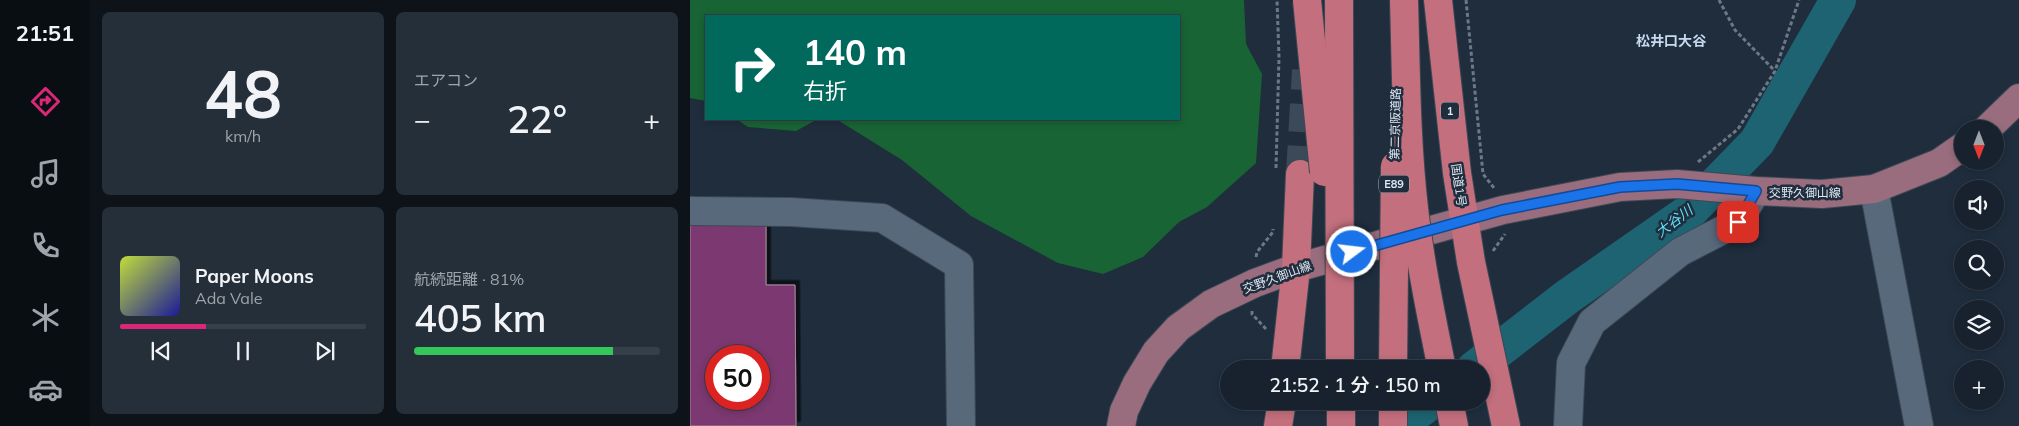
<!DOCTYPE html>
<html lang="ja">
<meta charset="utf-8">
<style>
:root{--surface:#17222e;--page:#242f3a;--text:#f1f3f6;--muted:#9ea4aa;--line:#363f4a;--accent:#db2777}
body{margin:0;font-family:Mulish,"Noto Sans JP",sans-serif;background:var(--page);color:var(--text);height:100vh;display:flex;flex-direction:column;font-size:19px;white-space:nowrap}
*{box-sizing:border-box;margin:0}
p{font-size:16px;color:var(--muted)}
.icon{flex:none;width:28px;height:28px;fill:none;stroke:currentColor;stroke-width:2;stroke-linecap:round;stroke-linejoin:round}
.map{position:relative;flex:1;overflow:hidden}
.panel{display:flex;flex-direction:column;gap:12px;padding:12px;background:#0d1319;width:600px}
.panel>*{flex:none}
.guide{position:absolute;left:15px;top:15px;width:475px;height:105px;border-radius:0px;box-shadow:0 2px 8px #0003,0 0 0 1px var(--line);background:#00695c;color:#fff;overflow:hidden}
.needle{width:32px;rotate:180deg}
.fabs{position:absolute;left:1264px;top:120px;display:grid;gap:10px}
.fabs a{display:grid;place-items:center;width:50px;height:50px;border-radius:50%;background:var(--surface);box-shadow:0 2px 8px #0003,0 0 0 1px var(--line);font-size:25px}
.speed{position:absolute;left:15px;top:345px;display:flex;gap:10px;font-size:25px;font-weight:700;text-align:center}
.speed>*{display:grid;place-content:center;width:65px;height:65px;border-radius:50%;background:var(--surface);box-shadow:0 2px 8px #0003,0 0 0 1px var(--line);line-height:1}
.speed .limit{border:8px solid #d22;background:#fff;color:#111}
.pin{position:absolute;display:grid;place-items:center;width:42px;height:42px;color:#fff;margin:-21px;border-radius:10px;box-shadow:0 2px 8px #0006}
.me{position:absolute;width:55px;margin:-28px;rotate:75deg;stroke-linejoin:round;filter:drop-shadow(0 0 4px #0008)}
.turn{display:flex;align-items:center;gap:18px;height:105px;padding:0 15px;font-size:22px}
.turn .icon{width:65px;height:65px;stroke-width:2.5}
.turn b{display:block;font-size:35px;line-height:42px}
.big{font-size:38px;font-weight:600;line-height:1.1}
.panel .widget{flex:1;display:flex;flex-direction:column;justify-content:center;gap:8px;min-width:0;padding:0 18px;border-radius:8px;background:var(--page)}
.panel .dial{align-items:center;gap:0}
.dial b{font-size:65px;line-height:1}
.song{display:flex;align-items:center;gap:15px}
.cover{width:60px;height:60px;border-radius:8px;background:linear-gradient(135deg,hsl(70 70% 55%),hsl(240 70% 35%))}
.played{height:5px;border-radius:2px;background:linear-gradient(90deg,var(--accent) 35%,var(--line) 35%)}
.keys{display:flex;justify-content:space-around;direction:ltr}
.heat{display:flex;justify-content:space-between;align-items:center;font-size:28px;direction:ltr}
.charge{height:8px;border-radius:4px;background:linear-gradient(90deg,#34c759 81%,var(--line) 0)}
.panel .tiles{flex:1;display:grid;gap:12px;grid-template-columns:repeat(2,1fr)}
.trip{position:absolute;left:530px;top:360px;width:270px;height:50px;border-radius:25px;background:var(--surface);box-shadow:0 2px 8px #0003,0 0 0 1px var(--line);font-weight:600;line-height:50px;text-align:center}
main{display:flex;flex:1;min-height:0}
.menu{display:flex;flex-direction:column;width:90px;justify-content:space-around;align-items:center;background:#090e12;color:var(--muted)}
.menu .icon{width:35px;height:35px}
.menu .selected{color:var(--accent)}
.menu b{font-size:22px;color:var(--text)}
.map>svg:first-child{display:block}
.green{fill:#186434}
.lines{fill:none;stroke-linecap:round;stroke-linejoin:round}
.river{stroke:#1e6371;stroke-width:36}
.building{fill:#7b386f;stroke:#a28c9c;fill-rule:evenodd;filter:url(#shadow)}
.highway-tunnel{stroke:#3c4958;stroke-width:28;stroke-dasharray:28 14;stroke-linecap:butt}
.minor-casing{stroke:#3c4855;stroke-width:30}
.major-casing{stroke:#3c4855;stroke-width:30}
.highway-casing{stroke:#3c4855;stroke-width:30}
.path{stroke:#6c7886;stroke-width:3;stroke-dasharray:4 2.5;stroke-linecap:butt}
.minor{stroke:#59697c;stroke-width:28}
.major{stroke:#996d7d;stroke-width:28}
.highway{stroke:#c36f7d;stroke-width:28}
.highway-bridge-casing{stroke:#3c4855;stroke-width:30;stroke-linecap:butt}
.highway-bridge{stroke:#c36f7d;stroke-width:28}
.route-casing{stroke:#114b97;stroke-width:12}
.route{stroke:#1a73e8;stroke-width:9}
.labels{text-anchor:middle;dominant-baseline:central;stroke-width:5;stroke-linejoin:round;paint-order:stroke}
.shield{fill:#1f2d3d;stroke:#a6b1bd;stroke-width:1}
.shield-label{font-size:11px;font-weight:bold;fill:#e0e9f4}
.street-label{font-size:12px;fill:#e0e9f4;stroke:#1f2d3d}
.neighbourhood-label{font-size:14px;font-weight:bold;fill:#c7d9ee;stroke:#1f2d3d}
.water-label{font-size:14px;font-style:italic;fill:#60dffb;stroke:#1f2d3d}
</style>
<main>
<nav class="menu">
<b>21:51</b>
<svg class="icon selected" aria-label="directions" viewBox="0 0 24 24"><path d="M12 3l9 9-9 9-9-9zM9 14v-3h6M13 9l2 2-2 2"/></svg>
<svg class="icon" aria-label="music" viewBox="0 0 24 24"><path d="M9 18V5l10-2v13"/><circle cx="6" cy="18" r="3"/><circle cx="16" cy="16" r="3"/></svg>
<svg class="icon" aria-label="phone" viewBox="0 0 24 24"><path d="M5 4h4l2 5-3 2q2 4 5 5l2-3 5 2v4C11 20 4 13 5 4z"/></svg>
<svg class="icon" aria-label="climate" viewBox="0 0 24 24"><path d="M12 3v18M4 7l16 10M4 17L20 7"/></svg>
<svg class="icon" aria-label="car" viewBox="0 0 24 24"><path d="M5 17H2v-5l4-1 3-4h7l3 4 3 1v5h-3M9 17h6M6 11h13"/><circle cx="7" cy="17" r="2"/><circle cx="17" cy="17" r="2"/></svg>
</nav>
<section class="panel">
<div class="tiles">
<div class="widget dial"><b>48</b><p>km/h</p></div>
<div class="widget"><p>エアコン</p>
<div class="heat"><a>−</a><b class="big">22°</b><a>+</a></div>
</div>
<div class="widget">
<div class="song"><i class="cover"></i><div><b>Paper Moons</b><p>Ada Vale</p></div></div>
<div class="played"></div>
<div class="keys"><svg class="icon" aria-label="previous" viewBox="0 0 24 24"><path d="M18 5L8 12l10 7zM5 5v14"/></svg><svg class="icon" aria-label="pause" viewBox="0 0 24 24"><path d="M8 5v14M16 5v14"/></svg><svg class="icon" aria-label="next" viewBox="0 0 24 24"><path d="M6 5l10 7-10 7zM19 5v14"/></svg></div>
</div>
<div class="widget"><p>航続距離 · 81%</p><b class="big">405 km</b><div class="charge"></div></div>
</div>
</section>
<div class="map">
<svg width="1329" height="426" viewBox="0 0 1329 426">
<defs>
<filter id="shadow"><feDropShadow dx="4.5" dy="-4.5" stdDeviation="0" flood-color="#0009"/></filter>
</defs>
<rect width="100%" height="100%" fill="#1f2d3d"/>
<g class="green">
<polygon points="0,0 554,0 556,44 572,74 566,163 517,207 489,222 453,257 413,274 368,263 281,216 212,160 146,119 489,119 489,16 16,16 16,101 0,98"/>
<polygon points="46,119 128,119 106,131 58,127"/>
</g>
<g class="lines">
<g class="river">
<polyline points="784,369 877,297 999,212 1067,142 1148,0"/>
<polyline points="709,426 741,401"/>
</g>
</g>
<path class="building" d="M76,216v69h29l1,141h-106v-209zM26,356h43v43h-43z"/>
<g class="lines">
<polyline class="highway-tunnel" points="610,174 616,70"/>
<defs>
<g id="minor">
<polyline points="1184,189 1229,426"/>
<polyline points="0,211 101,212 192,218 269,265 271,426"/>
<polyline points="878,426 881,363 902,322 990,252 1048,222 1066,191"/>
</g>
<g id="major">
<polyline points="1297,129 1329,98"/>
<polyline points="431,426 434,411 447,383 466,352 488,328 521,304 565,283 606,268 813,210 930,187 987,184 1066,191 1132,194 1184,189 1249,163 1272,147"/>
</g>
<g id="highway">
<polyline points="748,0 767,173 781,262 816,426"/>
<polyline points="595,369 606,268 610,174"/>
<polyline points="651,401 651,426"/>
<polyline points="703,401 703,426"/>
<polyline points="759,401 764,426"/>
<polyline points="588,426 592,401"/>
</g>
</defs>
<use href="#minor" class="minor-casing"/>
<use href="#major" class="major-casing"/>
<use href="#highway" class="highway-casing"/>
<g class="path">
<polyline points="776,0 793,174 804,188"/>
<polyline points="1029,0 1045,30 1085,71"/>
<polyline points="1008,162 1048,129 1085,71 1109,0"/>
<polyline points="586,168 589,57 587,0"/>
<polyline points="803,251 815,234"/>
<polyline points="566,257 567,252 583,232 583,229"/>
<polyline points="562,311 562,314 576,329"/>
</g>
<use href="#minor" class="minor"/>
<use href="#major" class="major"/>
<use href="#highway" class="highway"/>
<defs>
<g id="highway-bridge">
<polyline points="617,0 634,172"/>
<polyline points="649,0 650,369"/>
<path d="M714,0c2,69 2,139 10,208 6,54 17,107 28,161"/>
<polyline points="703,369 705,166"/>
</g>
</defs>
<use href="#highway-bridge" class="highway-bridge-casing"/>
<use href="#highway-bridge" class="highway-bridge"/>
</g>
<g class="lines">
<defs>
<polyline id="route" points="662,252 812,210 930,187 987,184 1066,191 1048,222"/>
</defs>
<use href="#route" class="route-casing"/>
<use href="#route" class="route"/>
</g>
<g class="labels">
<g class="shield">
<rect x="751" y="102.5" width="18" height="17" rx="4"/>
<rect x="689" y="175.5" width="30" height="17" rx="4"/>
</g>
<g class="shield-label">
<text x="760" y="111">1</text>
<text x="704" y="184">E89</text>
</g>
<g class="street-label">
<text transform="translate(705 124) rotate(-89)">第二京阪道路</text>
<text transform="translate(769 185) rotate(82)">国道1号</text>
<text x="1115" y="192">交野久御山線</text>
<text transform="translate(587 277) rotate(-20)">交野久御山線</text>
</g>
<g class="neighbourhood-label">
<text x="981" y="41">松井口大谷</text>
</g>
<g class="water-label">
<text transform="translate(984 221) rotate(-37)">大谷川</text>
</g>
</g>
</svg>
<div class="fabs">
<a><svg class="needle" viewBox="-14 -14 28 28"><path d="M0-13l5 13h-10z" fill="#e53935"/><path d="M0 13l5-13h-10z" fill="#9ea4aa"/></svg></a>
<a><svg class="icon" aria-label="sound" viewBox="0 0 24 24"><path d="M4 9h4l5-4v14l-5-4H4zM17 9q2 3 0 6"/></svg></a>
<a><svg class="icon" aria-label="search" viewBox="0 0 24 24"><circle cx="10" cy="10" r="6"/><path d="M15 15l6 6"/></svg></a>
<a><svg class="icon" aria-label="layers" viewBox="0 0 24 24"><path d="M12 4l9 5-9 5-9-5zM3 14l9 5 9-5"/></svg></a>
<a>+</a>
</div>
<div class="speed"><div class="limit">50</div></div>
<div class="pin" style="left:1048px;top:222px;background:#d93025"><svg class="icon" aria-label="arrive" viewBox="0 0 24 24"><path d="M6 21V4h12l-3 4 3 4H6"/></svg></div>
<svg class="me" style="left:662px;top:252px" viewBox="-20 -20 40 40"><circle r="17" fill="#1a73e8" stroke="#fff" stroke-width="3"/><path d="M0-11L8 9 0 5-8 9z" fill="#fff"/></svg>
<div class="trip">21:52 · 1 分 · 150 m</div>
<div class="guide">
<div class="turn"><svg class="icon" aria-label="right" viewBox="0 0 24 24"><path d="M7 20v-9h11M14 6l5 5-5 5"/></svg><div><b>140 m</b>右折</div></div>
</div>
</div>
</main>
